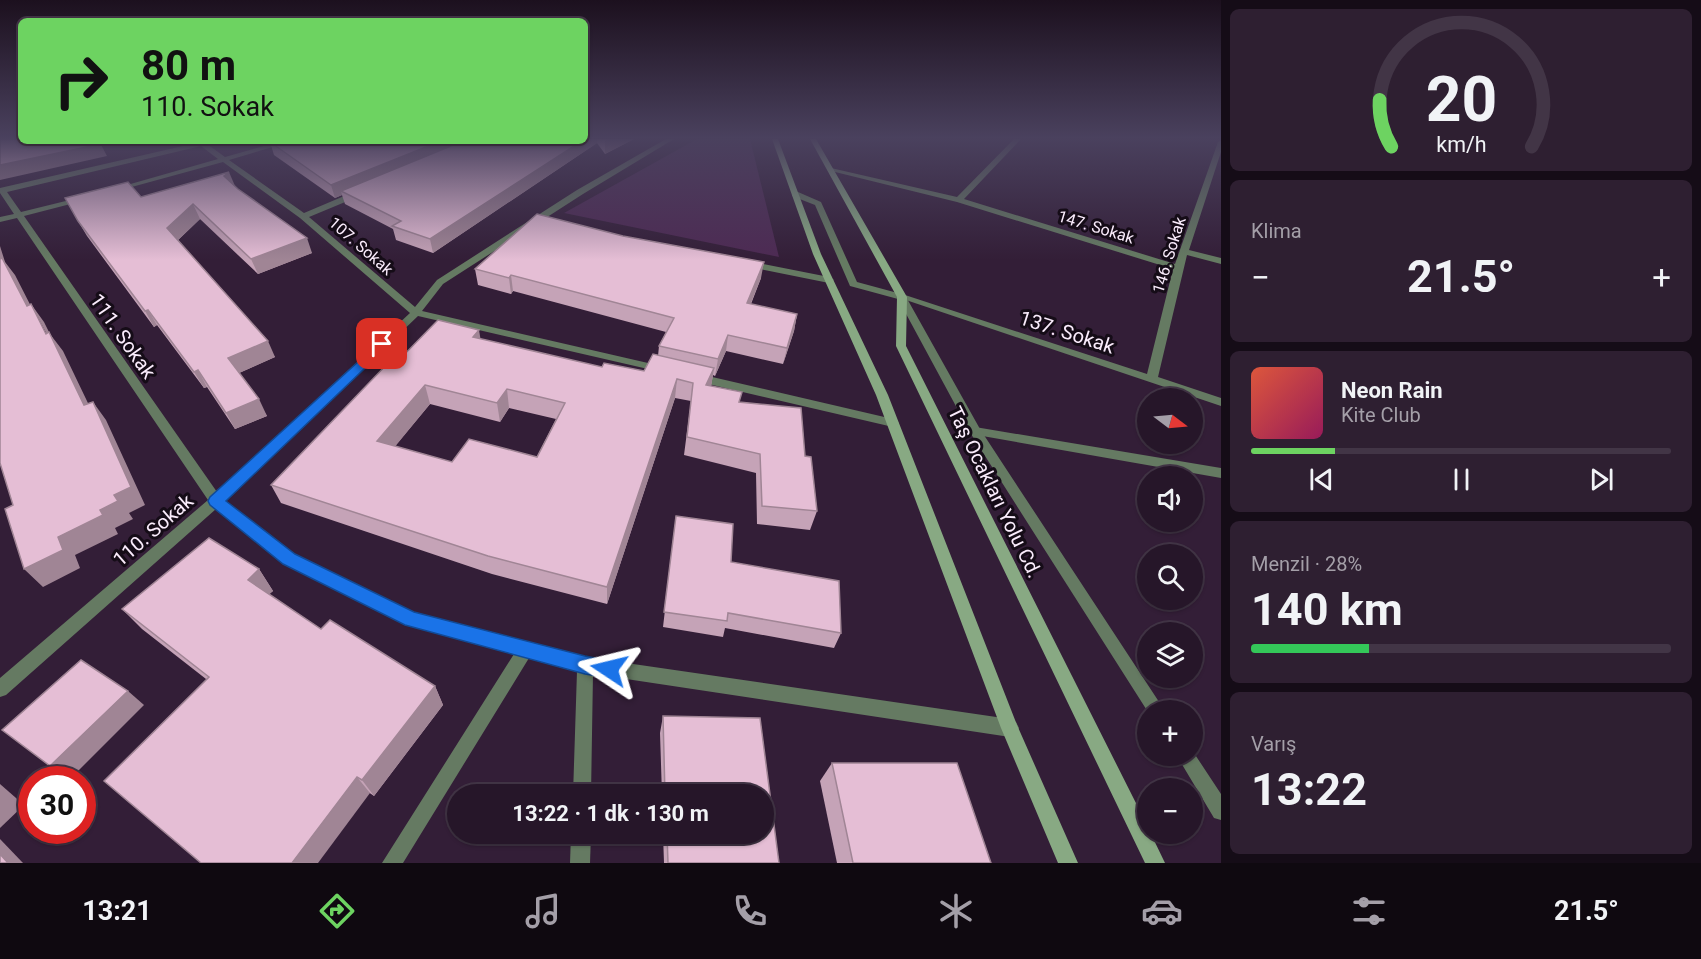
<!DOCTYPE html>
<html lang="tr">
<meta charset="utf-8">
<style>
:root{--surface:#261629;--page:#2e1f31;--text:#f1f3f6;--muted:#a49fa8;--line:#423546;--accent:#6dd361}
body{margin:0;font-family:Roboto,sans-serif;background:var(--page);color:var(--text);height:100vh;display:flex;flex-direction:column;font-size:22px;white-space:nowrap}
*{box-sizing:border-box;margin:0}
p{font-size:20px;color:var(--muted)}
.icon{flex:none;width:33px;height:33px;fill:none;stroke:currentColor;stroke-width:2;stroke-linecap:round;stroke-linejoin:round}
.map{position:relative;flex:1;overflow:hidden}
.drawer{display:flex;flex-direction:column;gap:9px;padding:9px;background:#150c17;width:480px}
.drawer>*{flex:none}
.top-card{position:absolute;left:18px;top:18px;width:570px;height:126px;border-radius:9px;box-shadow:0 2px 4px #0004,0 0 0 2px var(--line);background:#6dd361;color:#111;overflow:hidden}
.needle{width:39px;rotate:106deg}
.tools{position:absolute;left:1137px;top:388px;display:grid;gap:12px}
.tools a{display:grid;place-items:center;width:66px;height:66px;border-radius:50%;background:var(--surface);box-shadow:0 2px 4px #0004,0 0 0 2px var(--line);font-size:30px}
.speed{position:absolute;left:18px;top:766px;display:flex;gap:12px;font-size:30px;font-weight:700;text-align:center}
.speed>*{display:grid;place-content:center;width:78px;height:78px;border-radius:50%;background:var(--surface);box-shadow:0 2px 4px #0004,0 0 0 2px var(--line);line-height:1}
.speed .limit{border:9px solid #d22;background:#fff;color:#111}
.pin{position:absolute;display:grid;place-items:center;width:51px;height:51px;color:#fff;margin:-26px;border-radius:12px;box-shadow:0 3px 9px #0006}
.me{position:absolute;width:66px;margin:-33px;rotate:280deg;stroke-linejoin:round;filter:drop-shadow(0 0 4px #0008)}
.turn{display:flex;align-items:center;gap:21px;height:126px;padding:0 24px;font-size:27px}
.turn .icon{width:78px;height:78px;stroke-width:2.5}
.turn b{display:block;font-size:42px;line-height:51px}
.big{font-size:45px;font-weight:700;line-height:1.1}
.drawer .tile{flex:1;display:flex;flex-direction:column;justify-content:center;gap:9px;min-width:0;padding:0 21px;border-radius:9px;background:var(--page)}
.drawer .dial{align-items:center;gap:0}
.dial svg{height:156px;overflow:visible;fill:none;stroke:var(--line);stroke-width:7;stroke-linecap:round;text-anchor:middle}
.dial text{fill:var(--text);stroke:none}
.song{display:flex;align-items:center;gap:18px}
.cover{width:72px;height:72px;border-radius:9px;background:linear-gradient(135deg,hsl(10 70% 55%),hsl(330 70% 35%))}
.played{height:6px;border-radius:3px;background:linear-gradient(90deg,var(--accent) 20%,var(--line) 20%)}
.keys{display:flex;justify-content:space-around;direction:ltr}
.heat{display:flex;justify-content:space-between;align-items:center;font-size:33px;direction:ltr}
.charge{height:9px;border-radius:4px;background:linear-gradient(90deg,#34c759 28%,var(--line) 0)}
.trip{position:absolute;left:447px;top:784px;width:327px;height:60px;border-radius:30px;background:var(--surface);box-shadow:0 2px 4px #0004,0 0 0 2px var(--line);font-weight:700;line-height:60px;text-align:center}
.tabs{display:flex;height:96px;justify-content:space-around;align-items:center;background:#0f0910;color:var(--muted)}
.tabs .icon{width:42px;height:42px}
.tabs .selected{color:var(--accent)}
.tabs b{font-size:27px;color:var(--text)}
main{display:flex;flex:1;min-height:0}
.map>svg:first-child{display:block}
.green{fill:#4d2a53}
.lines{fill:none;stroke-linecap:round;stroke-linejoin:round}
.minor{fill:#657a62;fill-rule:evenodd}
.tertiary{fill:#657a62;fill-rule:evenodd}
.secondary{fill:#88a983;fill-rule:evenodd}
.wall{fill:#c5a3b7;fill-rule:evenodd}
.shaded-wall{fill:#a08595}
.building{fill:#e5bed5;stroke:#a08595;stroke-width:1.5;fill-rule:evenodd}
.route{fill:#1a73e8;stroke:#114b97;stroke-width:1.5}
.labels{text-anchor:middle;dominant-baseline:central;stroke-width:6;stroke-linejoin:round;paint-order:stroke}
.far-street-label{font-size:16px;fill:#faecfc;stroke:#150c17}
.street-label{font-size:20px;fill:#faecfc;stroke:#150c17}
</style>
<main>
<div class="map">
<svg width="1221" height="863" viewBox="0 0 1221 863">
<rect width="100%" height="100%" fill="#331e37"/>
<polygon class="green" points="697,139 750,139 779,257 564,213"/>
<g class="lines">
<g class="minor">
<path d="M666,139h8l-91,55 -140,90 -21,27 239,55 4,1 1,2 -1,2 -4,1 -243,-56 -193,185 69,54 120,59 171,43 425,62 6,3 3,6 -3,6 -6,3 -417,-63 -2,121h-18l4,-124 -48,-13 -126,205h-21l132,-209 -108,-29 -122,-62 -68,-54 -210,186 -6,2v-19l208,-178 -191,-282 -17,4v-5l14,-3 -14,-21v-5l196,-45 -1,-2h21l-9,3 18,13 57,-16h11l-64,19 75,53 52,-22h6v4l-53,22 106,90 22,-27 140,-90zM201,146l17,13 -105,30 4,2 106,-29 77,56 110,95 -193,179 -193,-276 62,-16v-4l-65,16 -14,-20z"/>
<polygon points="1014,139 1021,139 964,199 1175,264 1218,142 1221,140 1221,152 1189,250 1221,258 1221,264 1187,255 1158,377 1221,398 1221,406 897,297 899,295 905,295 1147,374 1173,269 957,202 827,170 831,168 957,197"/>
<polygon points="748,261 829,277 834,280 829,283 745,266 745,262"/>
<polygon points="695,373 893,419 899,423 893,427 691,380 689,377"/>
<polygon points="975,427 1221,468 1221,478 971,434 969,431 971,428"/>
<polygon points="571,834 591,834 590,863 570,863"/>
</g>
<g class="tertiary">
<polygon points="792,192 798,192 821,202 857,282 905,295 980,429 1165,711 1148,712 971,434 898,299 850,286 815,205 792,196"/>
<polygon points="1192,750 1221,794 1221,820 1214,818 1177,756 1192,756"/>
</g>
<g class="secondary">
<polygon points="772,139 778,139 821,254 888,395 1017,725 1078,863 1058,863 1001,728 876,395 813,254"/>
<polygon points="810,139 816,139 907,297 906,346 1148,827 1148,834 1151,834 1165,863 1145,863 896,346 897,297"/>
</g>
</g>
<g class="wall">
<polygon points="585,139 634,139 605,154 597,143 433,253 396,240 393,229 345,204 342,195 335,198 274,155 270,142"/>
<polygon points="235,186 312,253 258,274 200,219 178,240 275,357 239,373 267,416 235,429 207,387 204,388 157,325 154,327 87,236 78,221 141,197"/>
<path d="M475,269l286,9 -10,26 46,10 -3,17 -11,33 -57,-13 -11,25 -2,-1 -2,11 29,16 65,54 12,55 -7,19 -53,-6 -1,-51 -72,-18 7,-54 -16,-3 -68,206 -115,-30 -211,-71 -10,-18 125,-122 84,-24 122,28 42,4 14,-15 1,-10 7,-14 -153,-41 -2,3 -33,-9zM430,404l70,18 9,-14 47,11 -19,38 -85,5 -57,-16z"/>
<polygon points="676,516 731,562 841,633 834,648 725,628 723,637 663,627"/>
<polygon points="259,569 273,591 269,594 321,629 435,686 443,705 374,796 206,679 142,629 122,609"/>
<polygon points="663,716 760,718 779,863 664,863 663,834 764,834 764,795 662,795 660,733"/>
<polygon points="832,763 991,863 837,863 820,781"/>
</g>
<g class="shaded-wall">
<polygon points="585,139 597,139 597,143 433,253 430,239 582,141 585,141"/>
<polygon points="609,139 634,139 605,154 605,141"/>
<polygon points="99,141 107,156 0,180 0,165"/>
<polygon points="441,141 473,141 341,191 342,195 335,198 331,185"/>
<polygon points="229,172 235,186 224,176"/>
<polygon points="193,204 200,219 175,243 167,228"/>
<polygon points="307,238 312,253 258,274 251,259"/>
<polygon points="0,246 5,262 15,275 40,324 27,306 0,263"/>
<polygon points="764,262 761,278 744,320 747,303"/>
<polygon points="511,275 513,291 511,294 509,278"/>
<polygon points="31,304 44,322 50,334 63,351 98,424 84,405"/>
<polygon points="148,310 157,325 154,327 145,311"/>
<polygon points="797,314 794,331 783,364 787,348"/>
<polygon points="479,330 482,348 473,337"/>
<polygon points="728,335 726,351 715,376 718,359"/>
<polygon points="268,341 275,357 237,374 228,358"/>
<polygon points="714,368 711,387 706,385"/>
<polygon points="198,370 207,387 204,388 194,372"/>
<polygon points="677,379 675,398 607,604 607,587"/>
<polygon points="425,385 430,404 384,460 377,441"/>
<polygon points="507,389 509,408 500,422 497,403"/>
<polygon points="259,399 267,416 235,429 226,413"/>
<polygon points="93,402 106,420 145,505 129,513 133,519 115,528 118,534 75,555 80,568 43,587 24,569 58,537 100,510 114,495"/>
<polygon points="259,569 273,591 262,601 248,580"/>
<polygon points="435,686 443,705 374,796 362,780"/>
<polygon points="128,691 144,705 70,779 50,766"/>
<polygon points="357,777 370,793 318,863 292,863"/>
<polygon points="0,784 24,805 0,828"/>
<polygon points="0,839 23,863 8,863 0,854"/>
</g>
<g class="building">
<polygon points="0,139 21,139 21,141 99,141 101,144 0,165"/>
<polygon points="275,141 441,141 331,185 270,142"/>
<polygon points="463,141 582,141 430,239 392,226 401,221 341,191"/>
<polygon points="229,172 224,176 238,189 307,238 251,259 193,204 167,228 268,341 228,358 259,399 226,413 198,370 194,372 148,310 145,311 78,221 65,198 128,182 141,197"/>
<polygon points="537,214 623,236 764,262 747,303 797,314 787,348 728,335 718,359 659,346 674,318 511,275 509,278 475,269"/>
<polygon points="2,258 27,306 31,304 46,334 49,332 84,405 93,402 131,487 114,495 118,501 100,510 103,515 58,537 63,550 24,569 5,509 13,505 0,463 0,259"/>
<path d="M438,320l41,10 -6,7 129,30 2,-4 40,8 9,-17 61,14 -8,17 36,7 -3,10 62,6 4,48 6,1 6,54 -55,-5 -2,-52 -73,-17 6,-54 -16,-4 -70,208 -119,-31 -217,-71 119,-124 6,2zM425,385l72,18 10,-14 58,14 -28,54 -68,-18 -17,23 -75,-21z"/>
<polygon points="676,516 733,524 731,562 839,581 841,633 728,613 727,621 664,612"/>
<polygon points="209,538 259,569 248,580 321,629 330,620 435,686 362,780 357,777 292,863 201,863 104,781 209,677 122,609"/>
<polygon points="81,660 128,691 50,766 2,730"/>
<polygon points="663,716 760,718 779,863 668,863 667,834 764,834 764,795 665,795"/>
<polygon points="832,763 957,763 991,863 853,863"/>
<polygon points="0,854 8,863 0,863"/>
</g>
<linearGradient id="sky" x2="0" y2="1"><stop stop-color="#1c101e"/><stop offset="0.53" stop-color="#4a415e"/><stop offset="1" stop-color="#4a415e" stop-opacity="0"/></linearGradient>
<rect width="1221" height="260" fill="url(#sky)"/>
<polygon class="route" points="382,340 388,344 387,347 226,501 295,554 414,612 585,656 616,662 618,669 616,675 609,678 585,674 405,625 283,564 210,505 208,501 210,497"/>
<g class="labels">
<g class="far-street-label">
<text transform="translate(1096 227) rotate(17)">147. Sokak</text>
<text transform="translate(361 246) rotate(41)">107. Sokak</text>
<text transform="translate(1169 255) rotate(-73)">146. Sokak</text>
</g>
<g class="street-label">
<text transform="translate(1067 332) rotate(18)">137. Sokak</text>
<text transform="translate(123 336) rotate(55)">111. Sokak</text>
<text transform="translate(995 492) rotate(64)">Taş Ocakları Yolu Cd.</text>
<text transform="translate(153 530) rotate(-41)">110. Sokak</text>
</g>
</g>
</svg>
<div class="tools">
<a><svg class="needle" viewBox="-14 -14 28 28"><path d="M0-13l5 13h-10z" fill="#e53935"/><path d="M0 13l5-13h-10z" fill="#a49fa8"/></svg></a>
<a><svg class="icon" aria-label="sound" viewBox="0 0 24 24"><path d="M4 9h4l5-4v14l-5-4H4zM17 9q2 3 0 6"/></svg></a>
<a><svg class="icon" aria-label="search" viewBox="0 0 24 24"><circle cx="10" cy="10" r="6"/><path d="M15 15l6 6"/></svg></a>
<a><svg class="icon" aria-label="layers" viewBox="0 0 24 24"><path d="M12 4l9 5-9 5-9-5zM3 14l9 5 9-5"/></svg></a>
<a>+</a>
<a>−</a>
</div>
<div class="speed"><div class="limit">30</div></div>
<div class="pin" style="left:382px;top:344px;background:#d93025"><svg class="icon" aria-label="arrive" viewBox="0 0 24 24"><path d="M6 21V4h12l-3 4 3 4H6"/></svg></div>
<svg class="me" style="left:609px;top:669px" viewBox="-20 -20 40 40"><path d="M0-17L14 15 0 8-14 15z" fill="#1a73e8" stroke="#fff" stroke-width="4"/></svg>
<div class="trip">13:22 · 1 dk · 130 m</div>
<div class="top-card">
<div class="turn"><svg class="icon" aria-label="right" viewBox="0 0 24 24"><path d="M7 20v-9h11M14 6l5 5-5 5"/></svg><div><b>80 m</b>110. Sokak</div></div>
</div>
</div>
<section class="drawer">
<div class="tile dial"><svg viewBox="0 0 100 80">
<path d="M14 69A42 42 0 1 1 86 69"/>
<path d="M14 69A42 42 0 0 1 8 45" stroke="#6dd361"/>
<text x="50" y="56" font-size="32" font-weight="700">20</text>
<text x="50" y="72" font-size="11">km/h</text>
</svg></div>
<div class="tile"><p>Klima</p>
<div class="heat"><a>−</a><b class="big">21.5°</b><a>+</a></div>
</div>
<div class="tile">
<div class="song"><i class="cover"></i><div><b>Neon Rain</b><p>Kite Club</p></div></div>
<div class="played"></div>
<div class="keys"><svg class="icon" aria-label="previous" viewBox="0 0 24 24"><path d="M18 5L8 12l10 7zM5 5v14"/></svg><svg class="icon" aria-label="pause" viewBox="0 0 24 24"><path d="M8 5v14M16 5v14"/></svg><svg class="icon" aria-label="next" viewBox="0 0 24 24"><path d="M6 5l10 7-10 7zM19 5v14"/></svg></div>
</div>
<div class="tile"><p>Menzil · 28%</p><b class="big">140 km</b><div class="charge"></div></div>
<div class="tile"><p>Varış</p><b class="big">13:22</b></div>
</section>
</main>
<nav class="tabs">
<b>13:21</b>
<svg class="icon selected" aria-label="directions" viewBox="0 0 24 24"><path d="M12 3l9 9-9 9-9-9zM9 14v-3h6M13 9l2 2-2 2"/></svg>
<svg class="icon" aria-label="music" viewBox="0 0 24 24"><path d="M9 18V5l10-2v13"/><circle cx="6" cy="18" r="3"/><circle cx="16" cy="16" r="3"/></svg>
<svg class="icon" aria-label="phone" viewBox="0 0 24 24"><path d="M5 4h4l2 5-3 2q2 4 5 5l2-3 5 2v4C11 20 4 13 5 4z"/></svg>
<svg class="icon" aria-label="climate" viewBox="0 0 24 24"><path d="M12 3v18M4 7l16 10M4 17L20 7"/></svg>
<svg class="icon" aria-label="car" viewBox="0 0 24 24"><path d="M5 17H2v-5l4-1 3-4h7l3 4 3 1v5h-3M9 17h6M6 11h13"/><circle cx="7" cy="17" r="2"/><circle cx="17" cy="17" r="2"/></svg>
<svg class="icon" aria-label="filters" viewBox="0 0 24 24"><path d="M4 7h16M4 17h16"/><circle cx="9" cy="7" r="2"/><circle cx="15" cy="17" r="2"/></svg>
<b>21.5°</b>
</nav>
